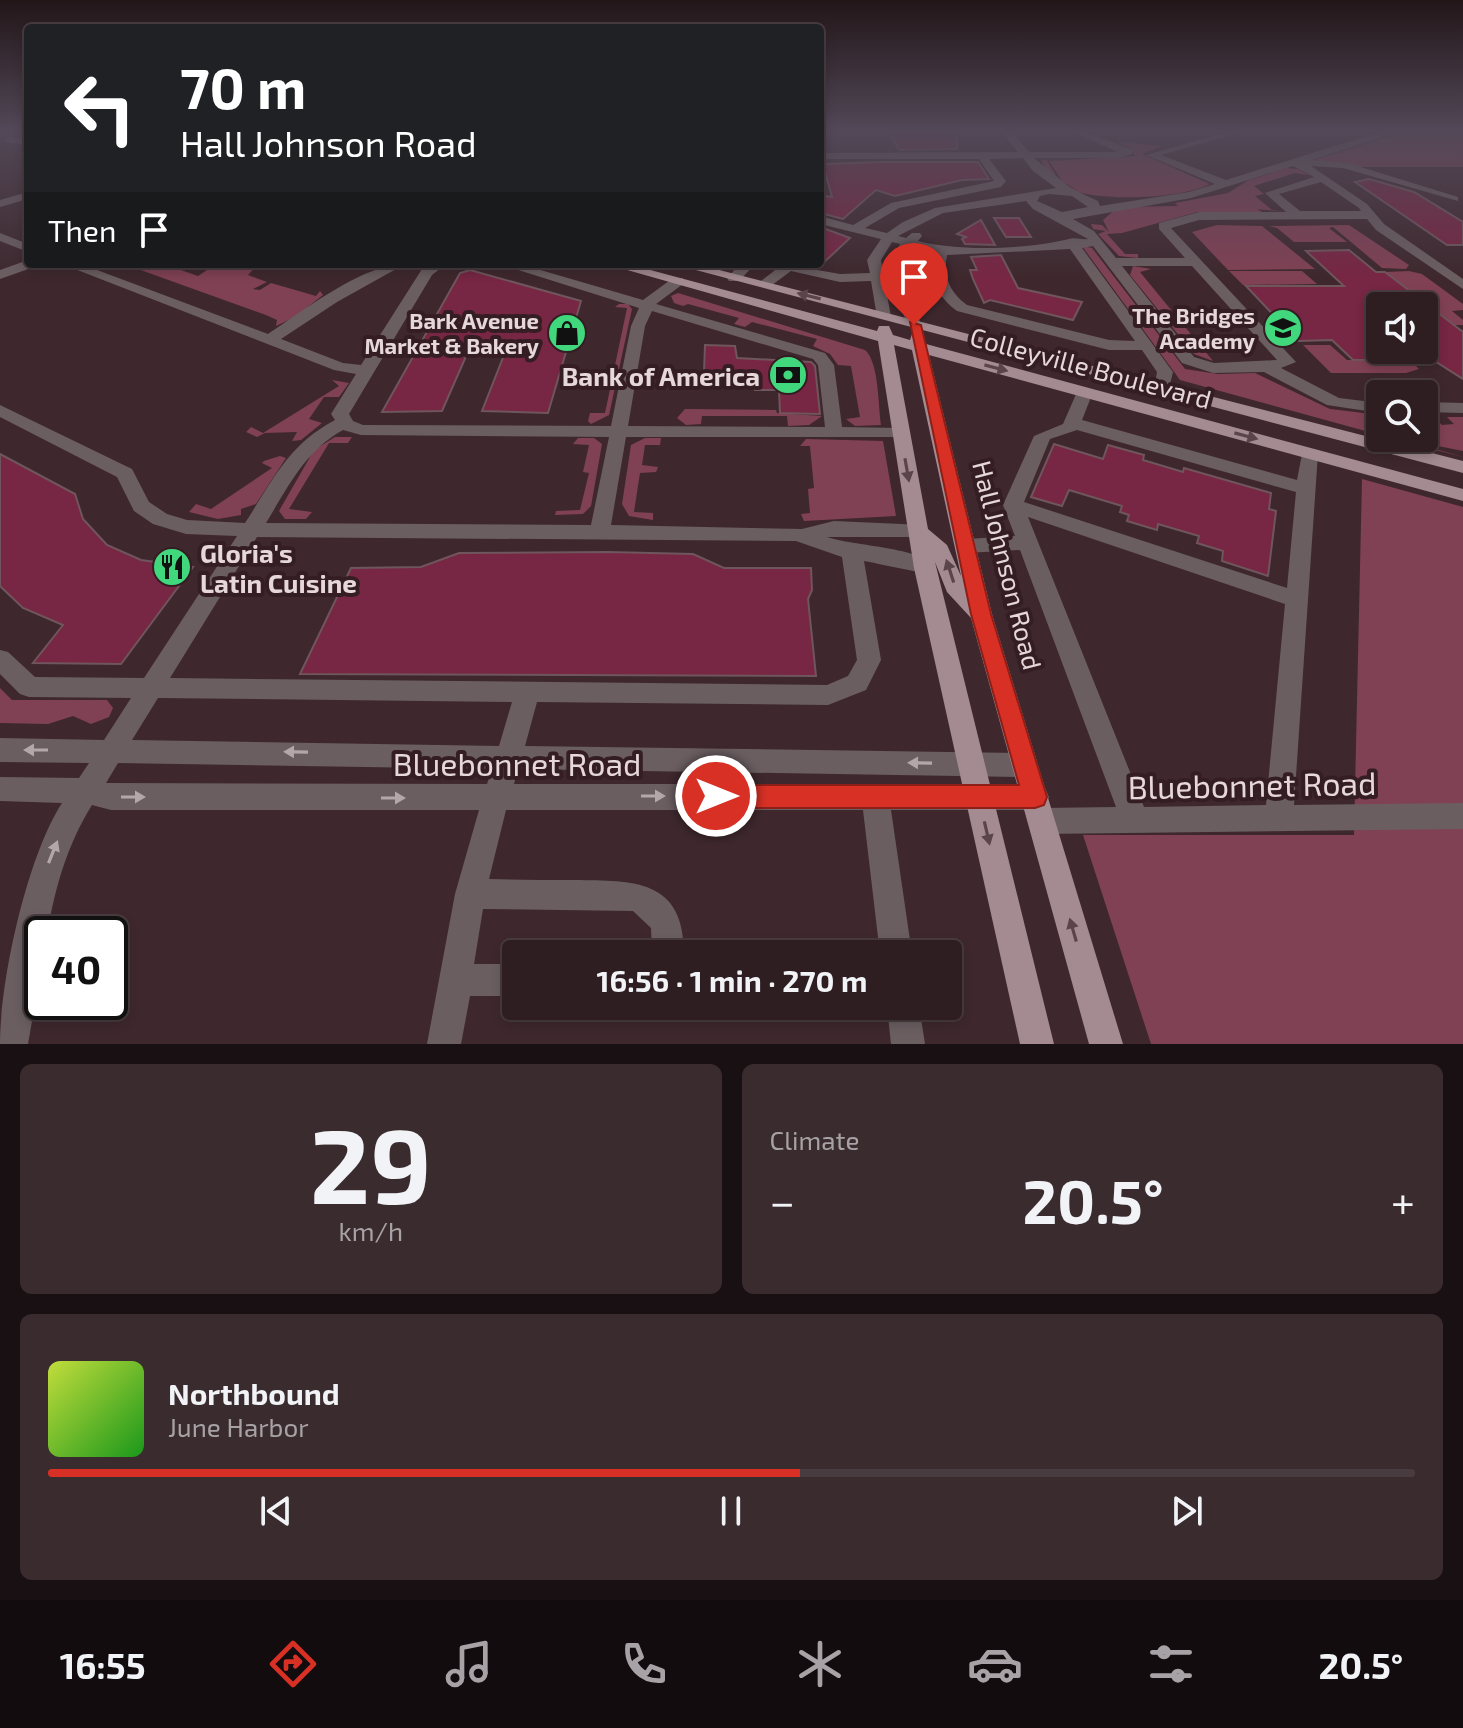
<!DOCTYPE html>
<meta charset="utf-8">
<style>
:root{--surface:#2e1e22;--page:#3a2b2f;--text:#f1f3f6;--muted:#a7a2a5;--line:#493c40;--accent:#d93025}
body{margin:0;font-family:"Exo 2",sans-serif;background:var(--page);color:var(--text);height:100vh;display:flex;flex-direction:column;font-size:30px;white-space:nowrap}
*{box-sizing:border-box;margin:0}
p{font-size:26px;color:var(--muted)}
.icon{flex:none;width:44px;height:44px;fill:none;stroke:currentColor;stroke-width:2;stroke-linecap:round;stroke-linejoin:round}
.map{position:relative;height:1044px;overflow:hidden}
.sheet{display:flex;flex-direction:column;gap:20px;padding:20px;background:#191013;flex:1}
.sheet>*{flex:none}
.hud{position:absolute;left:24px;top:24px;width:800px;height:244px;border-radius:8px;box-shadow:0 4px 12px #0003,0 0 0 2px var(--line);background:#202124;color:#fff;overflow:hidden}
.buttons{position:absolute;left:1366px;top:292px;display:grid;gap:16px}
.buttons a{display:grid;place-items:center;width:72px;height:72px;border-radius:8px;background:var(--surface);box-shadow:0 4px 12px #0003,0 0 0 2px var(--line);font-size:40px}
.speed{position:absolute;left:24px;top:916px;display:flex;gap:16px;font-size:40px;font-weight:700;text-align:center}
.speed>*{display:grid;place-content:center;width:104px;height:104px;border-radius:50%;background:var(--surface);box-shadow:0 4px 12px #0003,0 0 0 2px var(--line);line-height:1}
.speed .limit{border:4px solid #111;border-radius:12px;background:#fff;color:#111}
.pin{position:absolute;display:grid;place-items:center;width:68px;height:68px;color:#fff;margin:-82px -34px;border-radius:50% 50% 50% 0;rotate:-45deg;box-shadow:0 0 8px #0007}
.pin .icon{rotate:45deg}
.me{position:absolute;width:88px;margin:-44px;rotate:90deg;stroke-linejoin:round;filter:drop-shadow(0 0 6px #0008)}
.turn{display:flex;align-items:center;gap:28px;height:168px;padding:0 24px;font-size:36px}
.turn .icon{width:104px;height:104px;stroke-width:2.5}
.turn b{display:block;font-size:56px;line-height:68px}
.then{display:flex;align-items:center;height:76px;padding:0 24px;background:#0003;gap:16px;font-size:30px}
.big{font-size:60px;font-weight:700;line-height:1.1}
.sheet .widget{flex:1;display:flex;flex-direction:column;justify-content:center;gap:12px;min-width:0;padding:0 28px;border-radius:12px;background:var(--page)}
.sheet .dial{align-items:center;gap:0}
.dial b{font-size:104px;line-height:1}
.song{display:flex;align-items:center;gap:24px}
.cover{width:96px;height:96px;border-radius:12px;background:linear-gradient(135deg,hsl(70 70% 55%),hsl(120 70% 35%))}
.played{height:8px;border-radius:4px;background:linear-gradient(90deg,var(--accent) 55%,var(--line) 55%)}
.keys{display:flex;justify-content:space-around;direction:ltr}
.heat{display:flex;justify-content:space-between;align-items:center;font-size:44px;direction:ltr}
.sheet .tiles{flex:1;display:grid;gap:20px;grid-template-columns:1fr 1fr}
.widget:last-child{grid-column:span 2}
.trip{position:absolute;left:502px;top:940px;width:460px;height:80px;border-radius:8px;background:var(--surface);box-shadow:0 4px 12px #0003,0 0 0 2px var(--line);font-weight:700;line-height:80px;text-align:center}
.menu{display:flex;height:128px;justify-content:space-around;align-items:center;background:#120c0e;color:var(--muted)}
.menu .icon{width:56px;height:56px}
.menu .current{color:var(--accent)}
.menu b{font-size:36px;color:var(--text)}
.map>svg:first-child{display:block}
.green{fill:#804154}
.building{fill:#772643;stroke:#6f555c;stroke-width:2}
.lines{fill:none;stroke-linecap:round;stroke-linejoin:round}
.minor{fill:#6a5e61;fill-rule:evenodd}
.major{fill:#a38b91;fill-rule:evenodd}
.oneway{fill:#5b444a}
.oneway2{fill:#b4a7aa}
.route{fill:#d93025;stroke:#8d1f18;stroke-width:2}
.labels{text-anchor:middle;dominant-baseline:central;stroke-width:8;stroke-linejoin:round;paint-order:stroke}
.far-poi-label{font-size:22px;font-weight:bold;fill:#e6d7da;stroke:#341e24;text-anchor:end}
.street-label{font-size:26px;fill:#e6d7da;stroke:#341e24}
.poi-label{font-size:26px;font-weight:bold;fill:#e6d7da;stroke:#341e24;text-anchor:end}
.near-street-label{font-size:32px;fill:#e6d7da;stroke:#341e24}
</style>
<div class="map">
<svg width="1463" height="1044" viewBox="0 0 1463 1044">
<rect width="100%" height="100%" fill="#3e282e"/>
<g class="green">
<polygon points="1387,132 1463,132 1463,167 1360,167 1314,160 1387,137"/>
<path d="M1116,142l47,4 -21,8 68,30c-32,16 -111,17 -138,6 -14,-5 -23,-16 -31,-29l5,-2 14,23 18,9 -16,-10 -13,-20 86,-5 -5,-8z"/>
<polygon points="1286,168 1298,169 1309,175 1295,173 1254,186 1264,194 1255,196 1272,210 1285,212 1257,209 1262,212 1197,212 1122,233 1107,234 1125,254 1138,254 1138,258 1119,256 1098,234 1106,231 1093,229 1091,224 1102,225 1109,232 1103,220 1118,207 1178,206 1175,203 1228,193 1247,181"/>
<polygon points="1217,225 1262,226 1315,269 1228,270 1192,232"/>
<polygon points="1349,225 1409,265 1406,269 1382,268 1333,227 1329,228 1347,242 1294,242 1277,228 1269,226"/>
<polygon points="1082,246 1092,248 1185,369 1218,374 1255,373 1330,409 1380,415 1380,435 1180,380"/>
<polygon points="124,264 164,264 198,276 216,264 248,268 258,264 248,275 267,282 253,289 260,290 271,283 316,296 320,291 323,295 295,317 276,326 277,320 266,315"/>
<polygon points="1133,266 1151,269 1140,272 1213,361 1194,354 1130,275"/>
<polygon points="1229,271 1302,271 1317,284 1243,285"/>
<polygon points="1409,271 1422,274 1463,304 1463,310 1452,311 1463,320 1463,325 1455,325 1385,272"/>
<path d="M678,293l187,57c14,12 13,55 16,75l-26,1 -9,-7 14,-2 -9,-51 -13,-1 -8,-11 -17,-8 4,-7 -65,-17 -7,5 -11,-3 5,-6 -51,-14 -5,2 -9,-3 -3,-7z"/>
<polygon points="619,304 628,304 632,309 609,415 591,424 588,421 590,413 605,413 627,308 615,307"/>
<polygon points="1303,345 1330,345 1347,360 1402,360 1397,355 1444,355 1452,359 1416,366 1419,369 1406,373 1331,373"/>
<polygon points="332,380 349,383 339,397 324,397 309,419 322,423 301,440 292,441 297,432 265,433 257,437 246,432 251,427 263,433 339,386"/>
<polygon points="685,409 776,410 777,413 822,416 809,425 788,426 787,416 702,416 701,424 686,425 677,418"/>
<polygon points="1424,415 1433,416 1442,425 1454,424 1447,417 1463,417 1463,451 1428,444 1429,447 1463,457 1390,438 1424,438"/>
<polygon points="335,437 352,437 348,443 329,443 289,509 312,512 306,519 285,519 279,511 314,450"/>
<polygon points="578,438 594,438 602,444 591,506 583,514 555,515 556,511 580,510 589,473 583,472 589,445 573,444"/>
<polygon points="645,438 661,438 660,445 645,445 642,465 658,467 656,472 640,473 634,512 653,513 653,520 629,516 622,504 631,445"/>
<polygon points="806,439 883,441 896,516 804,521 801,514 810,513 808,489 814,488 810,446 800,446"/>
<polygon points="280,456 286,458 256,504 241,509 241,515 218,519 189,512 196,504 211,509 272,468 262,463 264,461"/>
<polygon points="1362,479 1463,507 1463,1044 1151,1044 1083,835 1354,835"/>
<polygon points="0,688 12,700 107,700 113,708 109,717 91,724 73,716 48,724 0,723"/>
</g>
<g class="building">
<polygon points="889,132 957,132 957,149 899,150"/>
<polygon points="882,162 978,162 989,179 962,180 895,196 876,190 843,219 820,213 820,195 832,197 823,164"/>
<polygon points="1369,179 1414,192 1463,222 1463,245 1447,245 1355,182"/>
<polygon points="994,218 1019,218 1031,237 1006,237"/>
<polygon points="981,220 995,245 965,244 962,239 966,237 957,234"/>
<polygon points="820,227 850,238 820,266"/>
<polygon points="1349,250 1376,272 1385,272 1463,332 1463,379 1433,360 1424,360 1424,306 1380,306 1380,360 1353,360 1332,340 1298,341 1246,286 1344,286 1306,251"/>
<polygon points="1001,255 1018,288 1082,302 1073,320 990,300 984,303 973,279 970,270 977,270 971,257"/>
<polygon points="470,270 581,301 548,413 482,411 504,355 467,354 442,411 382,412 460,273"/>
<polygon points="705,345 735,346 737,358 811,362 815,366 820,414 780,413 779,390 755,390 755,379 711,378 711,372 704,372"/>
<polygon points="1054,444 1103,459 1108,445 1144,455 1143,460 1183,472 1184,468 1271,493 1269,509 1276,511 1268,576 1222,561 1223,551 1197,543 1199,536 1158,524 1157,530 1127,521 1129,515 1120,512 1122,506 1069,490 1062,506 1031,497"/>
<polygon points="0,454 75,494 83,519 107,545 141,560 193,567 121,664 33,663 63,625 23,608 0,586"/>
<polygon points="608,552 693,554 724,568 811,568 812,590 808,599 816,676 300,674 351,568 421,567 459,553"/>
</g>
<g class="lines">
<g class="minor">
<path d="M1002,132h10l17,20h89l-44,-20h12l46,18v4l-13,4h-85l38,31 26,12 2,5 89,-14 26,-8 -69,-29 81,-23h15l-81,23 65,25 147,-46 -2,-2h11l1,5 -71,23 36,3 110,34v4l-115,-33 -32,-2 56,38 17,20 79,55v10l-87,-59 -9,-11 -168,1 -28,8 125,134 -15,6 58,30 41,5v10l-53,-8 -63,-33 -51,1 -31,-10 -89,-117 -11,2 91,124 -5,21h-12l-2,-4 3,-17 -15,-22h-33l-152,-39c-19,-14 -29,-34 -23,-58l-23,-6c-15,25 3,53 10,78l-7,4 -7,-4c-8,-28 -23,-53 -7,-81l-8,-2 -11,18 10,57 -2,3 -12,-3 -6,-36 -31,1 -49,-11 -23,17 -12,-3 27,-21 57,10 30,-1 -3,-13 14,-21 -61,-15v-8l33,9 38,-22 103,-22 -15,-22h-159v-6l198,-1zM1023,158l10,13 23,17 -121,20 -32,14 -16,11 -22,-5 34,-20 102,-21 5,-6 -17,-22zM1293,166l21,11 -49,16 21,19h-87l-40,11v6l26,29h-69l-22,-27 -21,-12 118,-21zM1321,182l38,26 2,3h-61l-21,-17zM1049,194l23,2 16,11 -26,5 -25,-11 3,-5zM1026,201l7,8 55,30c-7,1 -13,-2 -19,0 -41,10 -109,13 -151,2l4,-5 -2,-3h-8l-6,5 -8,-2 45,-23zM1070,249l65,92 -26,-1 -142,-35c-18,-13 -24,-29 -20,-50zM1122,266h70l85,94 -63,3 -20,-6z"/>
<polygon points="8,137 28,139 28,145 4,142"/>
<polygon points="28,192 28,199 0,207 0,200"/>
<polygon points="0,233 28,244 28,252 0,241"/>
<polygon points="28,260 28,264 36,264 34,267 0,279 0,270"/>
<path d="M62,264h19l187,70c35,-23 95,-70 137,-70l-68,38 -56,37 62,24 18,2 61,-96 8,-5h16l-14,11 -83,139 4,7 10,4 248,1 20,-100 8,-18 -140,-44h21l123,36 30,-22h10v6l-27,20 169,49 9,12 8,62 58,1 6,1 3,4 -3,4h-280l-15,88 191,4 32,-8 90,4 3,5 -10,7h-90c25,9 96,10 109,31l-4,5c-6,2 -55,-10 -68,-12l17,99 -15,30 -38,15 -291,-3 -12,44 500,7 9,4 4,8 -4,8 -9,4 -507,-8 -4,15h521l10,4 4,9 -4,9 -10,4h-144l21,144h-32l-17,-144h-357l-17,69c29,1 57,1 86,1 58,1 109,-2 109,74h-32l-1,-26 -18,-17 -150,-2 -9,55h42v32h-46l-9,48h-34l28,-150 24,-84h-368l-19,-5c-25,40 -37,83 -45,129h-5v30l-14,80h-28c0,-64 27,-187 62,-241l-62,-2v-24l79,1 10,-15 -89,-1v-24l104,2 27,-42 -102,-1 -9,-3 -20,-20v-24l8,2 27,25 109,1 93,-142 -51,-2 -33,-10 -19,-13 -17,-34 -117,-60v-12l132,64 17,33 18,12 20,6 58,3c28,-43 43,-78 90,-103l-4,-6 25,-40 -22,-4zM652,311l161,48 5,6 7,62 -197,-1 17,-100zM343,430l18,5 248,2 -18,88 -325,-2c22,-36 39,-72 77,-93zM257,537l539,4 46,16 15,103 -9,16 -21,9 -657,-7zM158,698l354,4 -13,44 -367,-6zM118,763l374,6 -5,15 -381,-1z"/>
<polygon points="740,264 755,264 739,281 729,281 727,278"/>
<path d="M1085,387l8,5 -11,28 215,60 6,-31h12l3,4 -24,352 169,-2v26l-421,5 -10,-4 -4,-9 4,-9 10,-4 74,-1 -96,-257 -53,3 -10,-7 10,-7 48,-3 -12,-31 31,-69 29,-12 14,-32zM1077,430l219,62 -9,96 -263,-86 26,-63zM1028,517l257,87 -19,201 -122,2z"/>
<polygon points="1424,402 1463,403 1463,413 1424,412"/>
<polygon points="887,1006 919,1006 925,1044 891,1044"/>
</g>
<g class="major">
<path d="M606,264h22l249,67 2,-5h10l4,9 17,5 2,-6h10l4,10 537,145v12l-534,-146 63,259 131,430h-34l-118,-426 -24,-26 -12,-30 119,482h-34l-106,-476 -36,-227zM894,345l18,5 49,226 -14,-31 -19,-16z"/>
<polygon points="673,264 696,264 1463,461 1463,473"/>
</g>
</g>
<defs><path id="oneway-solid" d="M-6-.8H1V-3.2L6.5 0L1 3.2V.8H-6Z" transform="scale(2)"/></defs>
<g class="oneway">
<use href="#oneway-solid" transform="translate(809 296) rotate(-166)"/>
<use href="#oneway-solid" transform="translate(996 368) rotate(15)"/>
<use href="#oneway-solid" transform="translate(1246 436) rotate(15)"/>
<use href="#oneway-solid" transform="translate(907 470) rotate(80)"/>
<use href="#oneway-solid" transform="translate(950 571) rotate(-108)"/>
<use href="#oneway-solid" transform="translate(987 833) rotate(77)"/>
<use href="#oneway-solid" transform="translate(1073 930) rotate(-106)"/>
</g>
<g class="oneway2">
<use href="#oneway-solid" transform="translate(36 750) rotate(-180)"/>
<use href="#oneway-solid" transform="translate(296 752) rotate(-179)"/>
<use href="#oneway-solid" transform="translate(920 763) rotate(-179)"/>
<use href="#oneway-solid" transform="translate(653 796)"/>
<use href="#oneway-solid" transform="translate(133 797)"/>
<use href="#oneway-solid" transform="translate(393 798)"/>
<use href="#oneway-solid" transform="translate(53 852) rotate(-68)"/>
</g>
<linearGradient id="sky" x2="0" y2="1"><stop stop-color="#221619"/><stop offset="0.47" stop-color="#524857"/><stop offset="1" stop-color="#524857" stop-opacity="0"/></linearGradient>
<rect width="1463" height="278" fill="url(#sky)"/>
<polygon class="route" points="910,322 921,325 991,614 1047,797 1044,805 1035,808 716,808 708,805 704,796 708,788 716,785 1019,785 971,614"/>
<defs>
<symbol id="school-disc" viewBox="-11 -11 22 22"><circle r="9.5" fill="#41d77c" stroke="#341e24"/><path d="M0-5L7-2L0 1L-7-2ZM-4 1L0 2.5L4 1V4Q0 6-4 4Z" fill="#111"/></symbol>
<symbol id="shop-disc" viewBox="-11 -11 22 22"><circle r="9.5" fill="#41d77c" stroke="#341e24"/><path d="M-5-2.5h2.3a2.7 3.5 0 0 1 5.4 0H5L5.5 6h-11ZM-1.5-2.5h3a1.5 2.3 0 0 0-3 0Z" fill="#111"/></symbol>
<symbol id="bank-disc" viewBox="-11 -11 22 22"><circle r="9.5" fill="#41d77c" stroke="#341e24"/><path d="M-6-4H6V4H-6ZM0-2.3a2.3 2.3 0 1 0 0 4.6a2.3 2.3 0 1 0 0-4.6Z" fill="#111"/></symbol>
<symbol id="restaurant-disc" viewBox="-11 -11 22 22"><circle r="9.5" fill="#41d77c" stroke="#341e24"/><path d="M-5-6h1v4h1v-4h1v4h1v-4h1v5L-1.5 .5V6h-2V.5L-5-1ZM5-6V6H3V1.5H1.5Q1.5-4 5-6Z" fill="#111"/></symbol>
</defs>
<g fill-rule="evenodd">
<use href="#school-disc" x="1261" y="306" width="44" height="44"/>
<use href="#shop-disc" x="545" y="311" width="44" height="44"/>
<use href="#bank-disc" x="766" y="353" width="44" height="44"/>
<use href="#restaurant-disc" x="150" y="545" width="44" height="44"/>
</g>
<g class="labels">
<g class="far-poi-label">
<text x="1255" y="315">The Bridges<tspan x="1255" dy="25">Academy</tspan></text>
<text x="539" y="320">Bark Avenue<tspan x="539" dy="25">Market &amp; Bakery</tspan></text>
</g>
<g class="street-label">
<text transform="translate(1091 367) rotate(15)">Colleyville Boulevard</text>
<text transform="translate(1008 565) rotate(76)">Hall Johnson Road</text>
</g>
<g class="poi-label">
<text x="760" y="375">Bank of America</text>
<text x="200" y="552" text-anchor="start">Gloria's<tspan x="200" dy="30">Latin Cuisine</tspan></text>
</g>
<g class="near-street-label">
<text x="517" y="763">Bluebonnet Road</text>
<text transform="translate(1252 784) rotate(-1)">Bluebonnet Road</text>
</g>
</g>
</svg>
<div class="buttons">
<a><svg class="icon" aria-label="sound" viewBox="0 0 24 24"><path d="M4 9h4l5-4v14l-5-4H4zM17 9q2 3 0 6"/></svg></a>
<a><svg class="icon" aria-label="search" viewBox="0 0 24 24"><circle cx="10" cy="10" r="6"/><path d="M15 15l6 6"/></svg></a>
</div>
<div class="speed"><div class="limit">40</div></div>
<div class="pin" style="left:914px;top:325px;background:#d93025"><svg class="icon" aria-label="arrive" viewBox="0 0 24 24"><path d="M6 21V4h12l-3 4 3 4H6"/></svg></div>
<svg class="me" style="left:716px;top:796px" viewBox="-20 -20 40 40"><circle r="17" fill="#d93025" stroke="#fff" stroke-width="3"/><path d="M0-11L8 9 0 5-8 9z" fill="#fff"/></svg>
<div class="trip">16:56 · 1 min · 270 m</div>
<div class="hud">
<div class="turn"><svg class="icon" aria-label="left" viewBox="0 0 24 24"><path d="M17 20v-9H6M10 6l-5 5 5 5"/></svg><div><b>70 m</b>Hall Johnson Road</div></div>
<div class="then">Then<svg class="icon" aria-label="arrive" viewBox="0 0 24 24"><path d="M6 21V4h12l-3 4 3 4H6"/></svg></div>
</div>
</div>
<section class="sheet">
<div class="tiles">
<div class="widget dial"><b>29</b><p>km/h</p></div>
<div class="widget"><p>Climate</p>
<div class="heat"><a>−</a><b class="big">20.5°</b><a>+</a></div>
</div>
<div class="widget">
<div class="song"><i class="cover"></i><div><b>Northbound</b><p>June Harbor</p></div></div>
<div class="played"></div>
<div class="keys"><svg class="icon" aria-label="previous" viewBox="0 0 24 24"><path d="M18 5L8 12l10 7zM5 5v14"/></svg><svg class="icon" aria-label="pause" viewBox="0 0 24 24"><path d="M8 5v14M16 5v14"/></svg><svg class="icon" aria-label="next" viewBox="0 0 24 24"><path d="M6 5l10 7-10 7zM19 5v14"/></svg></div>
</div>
</div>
</section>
<nav class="menu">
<b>16:55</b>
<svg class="icon current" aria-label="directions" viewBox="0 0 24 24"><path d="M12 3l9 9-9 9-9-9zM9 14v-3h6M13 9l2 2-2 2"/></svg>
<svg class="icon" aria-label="music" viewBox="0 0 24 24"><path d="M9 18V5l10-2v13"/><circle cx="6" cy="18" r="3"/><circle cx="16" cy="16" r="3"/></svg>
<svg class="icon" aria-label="phone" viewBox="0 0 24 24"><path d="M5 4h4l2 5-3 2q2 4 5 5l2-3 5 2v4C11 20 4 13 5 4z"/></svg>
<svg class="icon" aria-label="climate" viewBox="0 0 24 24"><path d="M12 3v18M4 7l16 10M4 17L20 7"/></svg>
<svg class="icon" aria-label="car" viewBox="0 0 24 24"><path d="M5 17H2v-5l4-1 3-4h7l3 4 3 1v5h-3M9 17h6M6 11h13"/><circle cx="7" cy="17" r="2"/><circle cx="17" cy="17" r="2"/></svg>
<svg class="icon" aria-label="filters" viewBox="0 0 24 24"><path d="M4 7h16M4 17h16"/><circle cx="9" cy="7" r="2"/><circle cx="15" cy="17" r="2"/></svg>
<b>20.5°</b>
</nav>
